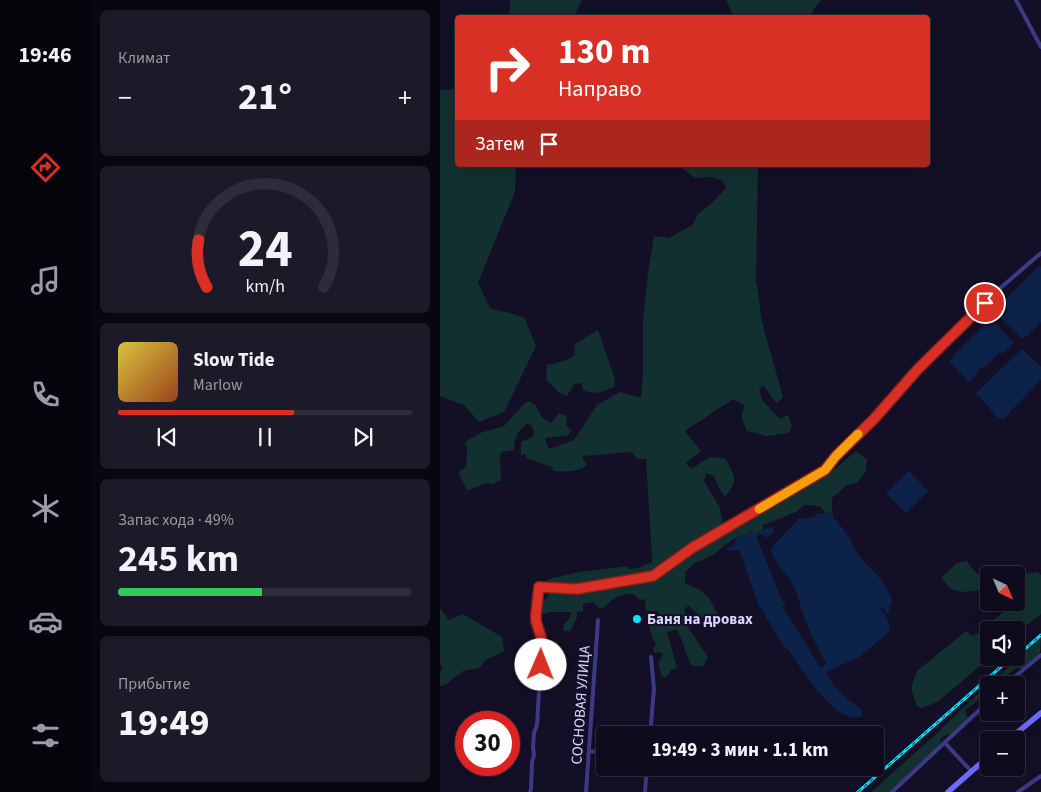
<!DOCTYPE html>
<html lang="ru">
<meta charset="utf-8">
<style>
:root{--surface:#0e0b1c;--page:#1c1929;--text:#f1f3f6;--muted:#9b9ba3;--line:#2e2b3b;--accent:#d93025}
body{margin:0;font-family:"Source Sans 3",sans-serif;background:var(--page);color:var(--text);height:100vh;display:flex;flex-direction:column;font-size:19px;white-space:nowrap}
*{box-sizing:border-box;margin:0}
p{font-size:16px;color:var(--muted)}
.icon{flex:none;width:28px;height:28px;fill:none;stroke:currentColor;stroke-width:2;stroke-linecap:round;stroke-linejoin:round}
.map{position:relative;flex:1;overflow:hidden}
.sheet{display:flex;flex-direction:column;gap:10px;padding:10px;background:#08060f;width:350px}
.sheet>*{flex:none}
.top-card{position:absolute;left:15px;top:15px;width:475px;height:152px;border-radius:5px;box-shadow:0 5px 20px #0002,0 0 0 1px var(--line);background:#d93025;color:#fff;overflow:hidden}
.needle{width:32px;rotate:136deg}
.tools{position:absolute;left:540px;top:566px;display:grid;gap:10px}
.tools a{display:grid;place-items:center;width:45px;height:45px;border-radius:5px;background:var(--surface);box-shadow:0 5px 20px #0002,0 0 0 1px var(--line);font-size:25px}
.speed{position:absolute;left:15px;top:711px;display:flex;gap:10px;font-size:25px;font-weight:700;text-align:center}
.speed>*{display:grid;place-content:center;width:65px;height:65px;border-radius:50%;background:var(--surface);box-shadow:0 5px 20px #0002,0 0 0 1px var(--line);line-height:1}
.speed .limit{border:8px solid #d22;background:#fff;color:#111}
.pin{position:absolute;display:grid;place-items:center;width:42px;height:42px;color:#fff;margin:-21px;border:2px solid #fff;border-radius:50%;box-shadow:0 1px 5px #0007}
.me{position:absolute;width:55px;margin:-28px;rotate:1deg;stroke-linejoin:round;filter:drop-shadow(0 0 4px #0008)}
.turn{display:flex;align-items:center;gap:18px;height:105px;padding:0 20px;font-size:22px}
.turn .icon{width:65px;height:65px;stroke-width:2.5}
.turn b{display:block;font-size:35px;line-height:42px}
.then{display:flex;align-items:center;height:48px;padding:0 20px;background:#0003;gap:10px;font-size:19px}
.big{font-size:38px;font-weight:700;line-height:1.1}
.sheet .widget{flex:1;display:flex;flex-direction:column;justify-content:center;gap:8px;min-width:0;padding:0 18px;border-radius:8px;background:var(--page)}
.sheet .dial{align-items:center;gap:0}
.dial svg{height:130px;overflow:visible;fill:none;stroke:var(--line);stroke-width:7;stroke-linecap:round;text-anchor:middle}
.dial text{fill:var(--text);stroke:none}
.song{display:flex;align-items:center;gap:15px}
.cover{width:60px;height:60px;border-radius:8px;background:linear-gradient(135deg,hsl(50 70% 55%),hsl(20 70% 35%))}
.played{height:5px;border-radius:2px;background:linear-gradient(90deg,var(--accent) 60%,var(--line) 60%)}
.keys{display:flex;justify-content:space-around;direction:ltr}
.heat{display:flex;justify-content:space-between;align-items:center;font-size:28px;direction:ltr}
.charge{height:8px;border-radius:4px;background:linear-gradient(90deg,#34c759 49%,var(--line) 0)}
.trip{position:absolute;left:156px;top:726px;width:288px;height:50px;border-radius:5px;background:var(--surface);box-shadow:0 5px 20px #0002,0 0 0 1px var(--line);font-weight:700;line-height:50px;text-align:center}
main{display:flex;flex:1;min-height:0}
.tabs{display:flex;flex-direction:column;width:90px;justify-content:space-around;align-items:center;background:#06040b;color:var(--muted)}
.tabs .icon{width:35px;height:35px}
.tabs .selected{color:var(--accent)}
.tabs b{font-size:22px;color:var(--text)}
.map>svg:first-child{display:block}
.green{fill:#12302f}
.water{fill:#0c2248}
.lines{fill:none;stroke-linecap:round;stroke-linejoin:round}
.street{stroke:#3d3a85;stroke-width:4}
.secondary{stroke:#6f6bff;stroke-width:5.5}
.rail-casing{stroke:#00e5ff;stroke-width:3}
.rail{stroke:#130f26;stroke-width:1;stroke-dasharray:4;stroke-linecap:butt}
.route-casing{stroke:#8d1f18;stroke-width:12}
.route{stroke:#d93025;stroke-width:9}
.slow{stroke:#f59e0b;stroke-width:9}
.poi-dot{fill:#00e5ff;stroke:#130f26;stroke-width:2}
.labels{text-anchor:middle;dominant-baseline:central;stroke-width:4;stroke-linejoin:round;paint-order:stroke}
.poi-label{font-size:15px;font-weight:bold;fill:#d9d4ff;stroke:#130f26;text-anchor:start}
.street-label{font-size:15px;fill:#d9d4ff;stroke:#130f26}
</style>
<main>
<nav class="tabs">
<b>19:46</b>
<svg class="icon selected" aria-label="directions" viewBox="0 0 24 24"><path d="M12 3l9 9-9 9-9-9zM9 14v-3h6M13 9l2 2-2 2"/></svg>
<svg class="icon" aria-label="music" viewBox="0 0 24 24"><path d="M9 18V5l10-2v13"/><circle cx="6" cy="18" r="3"/><circle cx="16" cy="16" r="3"/></svg>
<svg class="icon" aria-label="phone" viewBox="0 0 24 24"><path d="M5 4h4l2 5-3 2q2 4 5 5l2-3 5 2v4C11 20 4 13 5 4z"/></svg>
<svg class="icon" aria-label="climate" viewBox="0 0 24 24"><path d="M12 3v18M4 7l16 10M4 17L20 7"/></svg>
<svg class="icon" aria-label="car" viewBox="0 0 24 24"><path d="M5 17H2v-5l4-1 3-4h7l3 4 3 1v5h-3M9 17h6M6 11h13"/><circle cx="7" cy="17" r="2"/><circle cx="17" cy="17" r="2"/></svg>
<svg class="icon" aria-label="filters" viewBox="0 0 24 24"><path d="M4 7h16M4 17h16"/><circle cx="9" cy="7" r="2"/><circle cx="15" cy="17" r="2"/></svg>
</nav>
<section class="sheet">
<div class="widget"><p>Климат</p>
<div class="heat"><a>−</a><b class="big">21°</b><a>+</a></div>
</div>
<div class="widget dial"><svg viewBox="0 0 100 80">
<path d="M14 69A42 42 0 1 1 86 69"/>
<path d="M14 69A42 42 0 0 1 9 40" stroke="#d93025"/>
<text x="50" y="56" font-size="32" font-weight="700">24</text>
<text x="50" y="72" font-size="11">km/h</text>
</svg></div>
<div class="widget">
<div class="song"><i class="cover"></i><div><b>Slow Tide</b><p>Marlow</p></div></div>
<div class="played"></div>
<div class="keys"><svg class="icon" aria-label="previous" viewBox="0 0 24 24"><path d="M18 5L8 12l10 7zM5 5v14"/></svg><svg class="icon" aria-label="pause" viewBox="0 0 24 24"><path d="M8 5v14M16 5v14"/></svg><svg class="icon" aria-label="next" viewBox="0 0 24 24"><path d="M6 5l10 7-10 7zM19 5v14"/></svg></div>
</div>
<div class="widget"><p>Запас хода · 49%</p><b class="big">245 km</b><div class="charge"></div></div>
<div class="widget"><p>Прибытие</p><b class="big">19:49</b></div>
</section>
<div class="map">
<svg width="601" height="792" viewBox="0 0 601 792">
<rect width="100%" height="100%" fill="#130f26"/>
<g class="green">
<polygon points="70,0 142,0 134,17 69,17"/>
<polygon points="286,0 381,0 373,10 370,17 292,18 293,14"/>
<polygon points="17,89 18,165 76,165 75,192 38,283 50,308 84,317 96,346 64,412 39,422 24,405 0,396 0,90"/>
<path d="M238,165h80l-2,117 2,10 4,30 21,75 -6,6c-6,-5 -8,-12 -14,-17l-4,4 4,11 17,18 8,-4 4,11 -3,7 -22,3 -20,-5 -6,-15 4,-10 -12,-7 -48,32 16,20 -15,12 5,6 19,-12 16,2c9,18 13,21 -1,38l-6,-9 -5,-12 -8,-3 -2,8 16,27 3,17 -71,46 -81,14h-25l-4,-3c27,-11 57,-12 86,-16v3l10,-1 14,-6v-6l-6,-97h-9l-5,-7 -49,4v3l4,6c-9,7 -23,7 -34,6l-1,-4 -26,-9v-4l-5,1v-13c10,-4 17,-6 10,-17l-4,-1c-11,8 -12,13 -13,26l-11,2 -3,2 1,26 -9,4 -6,-1 -19,8 -9,-19 8,-5 1,-18 -2,-7 15,-9 24,-7 20,-22 5,-3 6,4 7,12 9,6 8,-10 8,3 -1,9 6,6 -5,5 -22,2 4,11 25,-9 23,-35 23,-13 21,6 2,-25v-51l5,-49 6,-37 15,2 23,-13 6,-11 18,-15 10,-11 -3,-7 -11,-4 -17,1z"/>
<path d="M158,330l17,49 -1,8c-11,4 -19,9 -31,3l-2,-7 -7,1 -7,12 -9,-4 -12,-13 1,-14 17,-4 10,-5 1,-12z"/>
<path d="M416,451l11,9 -1,11 -9,12 -10,2 -15,13v13l-6,3 -5,-7 -9,-2h-8l-8,7 -33,13v4l-3,3 -23,5 -8,5 -16,13 -18,8 -10,9v11c24,10 24,14 35,36l-5,5c-9,-3 -19,-10 -26,-18l-4,2v15l23,34 -5,9h-11c-7,-11 -8,-25 -15,-36l-10,2 10,36 -6,2 -4,7h-5l-4,-13 5,-9 -2,-3 -7,1 -1,-4 3,-4c-2,-5 -5,-9 -6,-15 0,-5 1,-8 -1,-12l2,-4 3,2h4v-4l-2,-1h-10l-1,-12 -5,1 -7,-6c-7,0 -14,1 -20,5 -5,4 -7,8 -13,10l-7,-7 -10,2v7l-6,1v5l-7,14h-5l-2,-2c1,-9 7,-7 8,-17h-22l-5,2 -6,-1c1,-7 2,-11 9,-15l3,-9h30l74,-12 129,-80 52,-28z"/>
<path d="M527,561c6,9 11,16 22,16v13l-28,2 -11,-4 -9,-10 16,-15z"/>
<polygon points="597,572 601,575 601,614 576,634 576,630 549,630 549,658 550,658 497,702 482,708 477,706 471,688 477,671 526,631 532,636 542,631 573,603 576,602 576,599 581,595 576,592 576,575"/>
<polygon points="0,608 9,620 23,614 62,637 64,651 46,660 39,668 23,671 5,685 0,686 0,673 3,669 0,663"/>
<path d="M601,638l-1,15 -17,15h-7c-8,7 -17,15 -27,17v6l-18,15 -6,3 3,10 -15,14 -11,4 -2,3 2,4 -53,48h-18l64,-57 37,-36z"/>
</g>
<g class="water">
<polygon points="599,266 601,267 601,322 586,337 581,338 556,314 555,310"/>
<polygon points="551,318 574,343 563,353 558,353 550,363 540,369 531,381 528,381 510,363 511,358"/>
<polygon points="582,349 601,367 601,380 571,411 567,417 564,419 558,418 536,393"/>
<polygon points="469,471 488,491 466,513 446,493"/>
<path d="M392,511l2,9 3,1c5,7 10,13 14,19 2,5 4,10 7,14 13,17 28,25 34,47l-3,6 1,5 -2,2 -6,-8 -2,3 7,9 3,8 -2,7 -29,24 -33,15 8,14 13,13 13,9 2,4v4c-25,12 -62,-50 -74,-66 -3,-3 -6,-6 -8,-9 -6,-9 -10,-18 -16,-27l-1,-4 -4,-3 -20,-58 -4,2 -9,-1 2,-3 6,-1 1,-2v-3l2,-4 10,-2 3,-4 6,2 4,-1 3,-3 11,-2 -1,6 -4,2 -2,3 -2,-1 -1,-2 -5,-1 -2,1v3l25,63 3,1 1,1 -3,4 37,60 2,1 4,-5c-9,-16 -17,-32 -23,-49 -4,-11 -6,-24 -12,-33 -7,-11 -19,-20 -20,-33l24,-25 3,-4 15,-2 7,-4 6,1z"/>
</g>
<g class="lines">
<g class="street">
<polyline points="576,0 601,47"/>
<polyline points="565,685 601,655"/>
<polyline points="210,735 214,689 211,657"/>
<polyline points="505,743 531,771"/>
<polyline points="150,751 165,753"/>
<polyline points="90,792 91,789 92,762 94,755 93,747 94,733 97,725 102,642 96,621 96,613 99,587 137,589 213,576 252,548 385,470 396,456 434,419 478,369 558,290 601,253"/>
<polyline points="146,792 158,620"/>
<polyline points="205,792 207,768"/>
<polyline points="452,792 549,701"/>
<polyline points="578,792 601,776"/>
</g>
<g class="secondary">
<polyline points="568,740 601,713"/>
<polyline points="508,792 549,756"/>
</g>
<defs>
<g id="rail">
<polyline points="576,657 601,635"/>
<polyline points="418,792 571,658"/>
</g>
</defs>
<use href="#rail" class="rail-casing"/>
<use href="#rail" class="rail"/>
</g>
<g class="lines">
<defs>
<polyline id="route" points="101,665 101,637 96,621 96,614 99,587 137,589 213,576 252,548 385,470 396,456 434,419 478,369 545,303"/>
</defs>
<use href="#route" class="route-casing"/>
<use href="#route" class="route"/>
<polyline class="slow" points="319,509 385,470 396,456 418,434"/>
</g>
<circle class="poi-dot" cx="197" cy="619" r="5"/>
<g class="labels">
<g class="poi-label">
<text x="207" y="619">Баня на дровах</text>
</g>
<g class="street-label">
<text transform="translate(141 705) rotate(-86)">СОСНОВАЯ УЛИЦА</text>
</g>
</g>
</svg>
<div class="tools">
<a><svg class="needle" viewBox="-14 -14 28 28"><path d="M0-13l5 13h-10z" fill="#e53935"/><path d="M0 13l5-13h-10z" fill="#9b9ba3"/></svg></a>
<a><svg class="icon" aria-label="sound" viewBox="0 0 24 24"><path d="M4 9h4l5-4v14l-5-4H4zM17 9q2 3 0 6"/></svg></a>
<a>+</a>
<a>−</a>
</div>
<div class="speed"><div class="limit">30</div></div>
<div class="pin" style="left:545px;top:303px;background:#d93025"><svg class="icon" aria-label="arrive" viewBox="0 0 24 24"><path d="M6 21V4h12l-3 4 3 4H6"/></svg></div>
<svg class="me" style="left:101px;top:665px" viewBox="-20 -20 40 40"><circle r="19" fill="#fff"/><path d="M0-13L10 11 0 6-10 11z" fill="#d93025"/></svg>
<div class="trip">19:49 · 3 мин · 1.1 km</div>
<div class="top-card">
<div class="turn"><svg class="icon" aria-label="right" viewBox="0 0 24 24"><path d="M7 20v-9h11M14 6l5 5-5 5"/></svg><div><b>130 m</b>Направо</div></div>
<div class="then">Затем<svg class="icon" aria-label="arrive" viewBox="0 0 24 24"><path d="M6 21V4h12l-3 4 3 4H6"/></svg></div>
</div>
</div>
</main>
